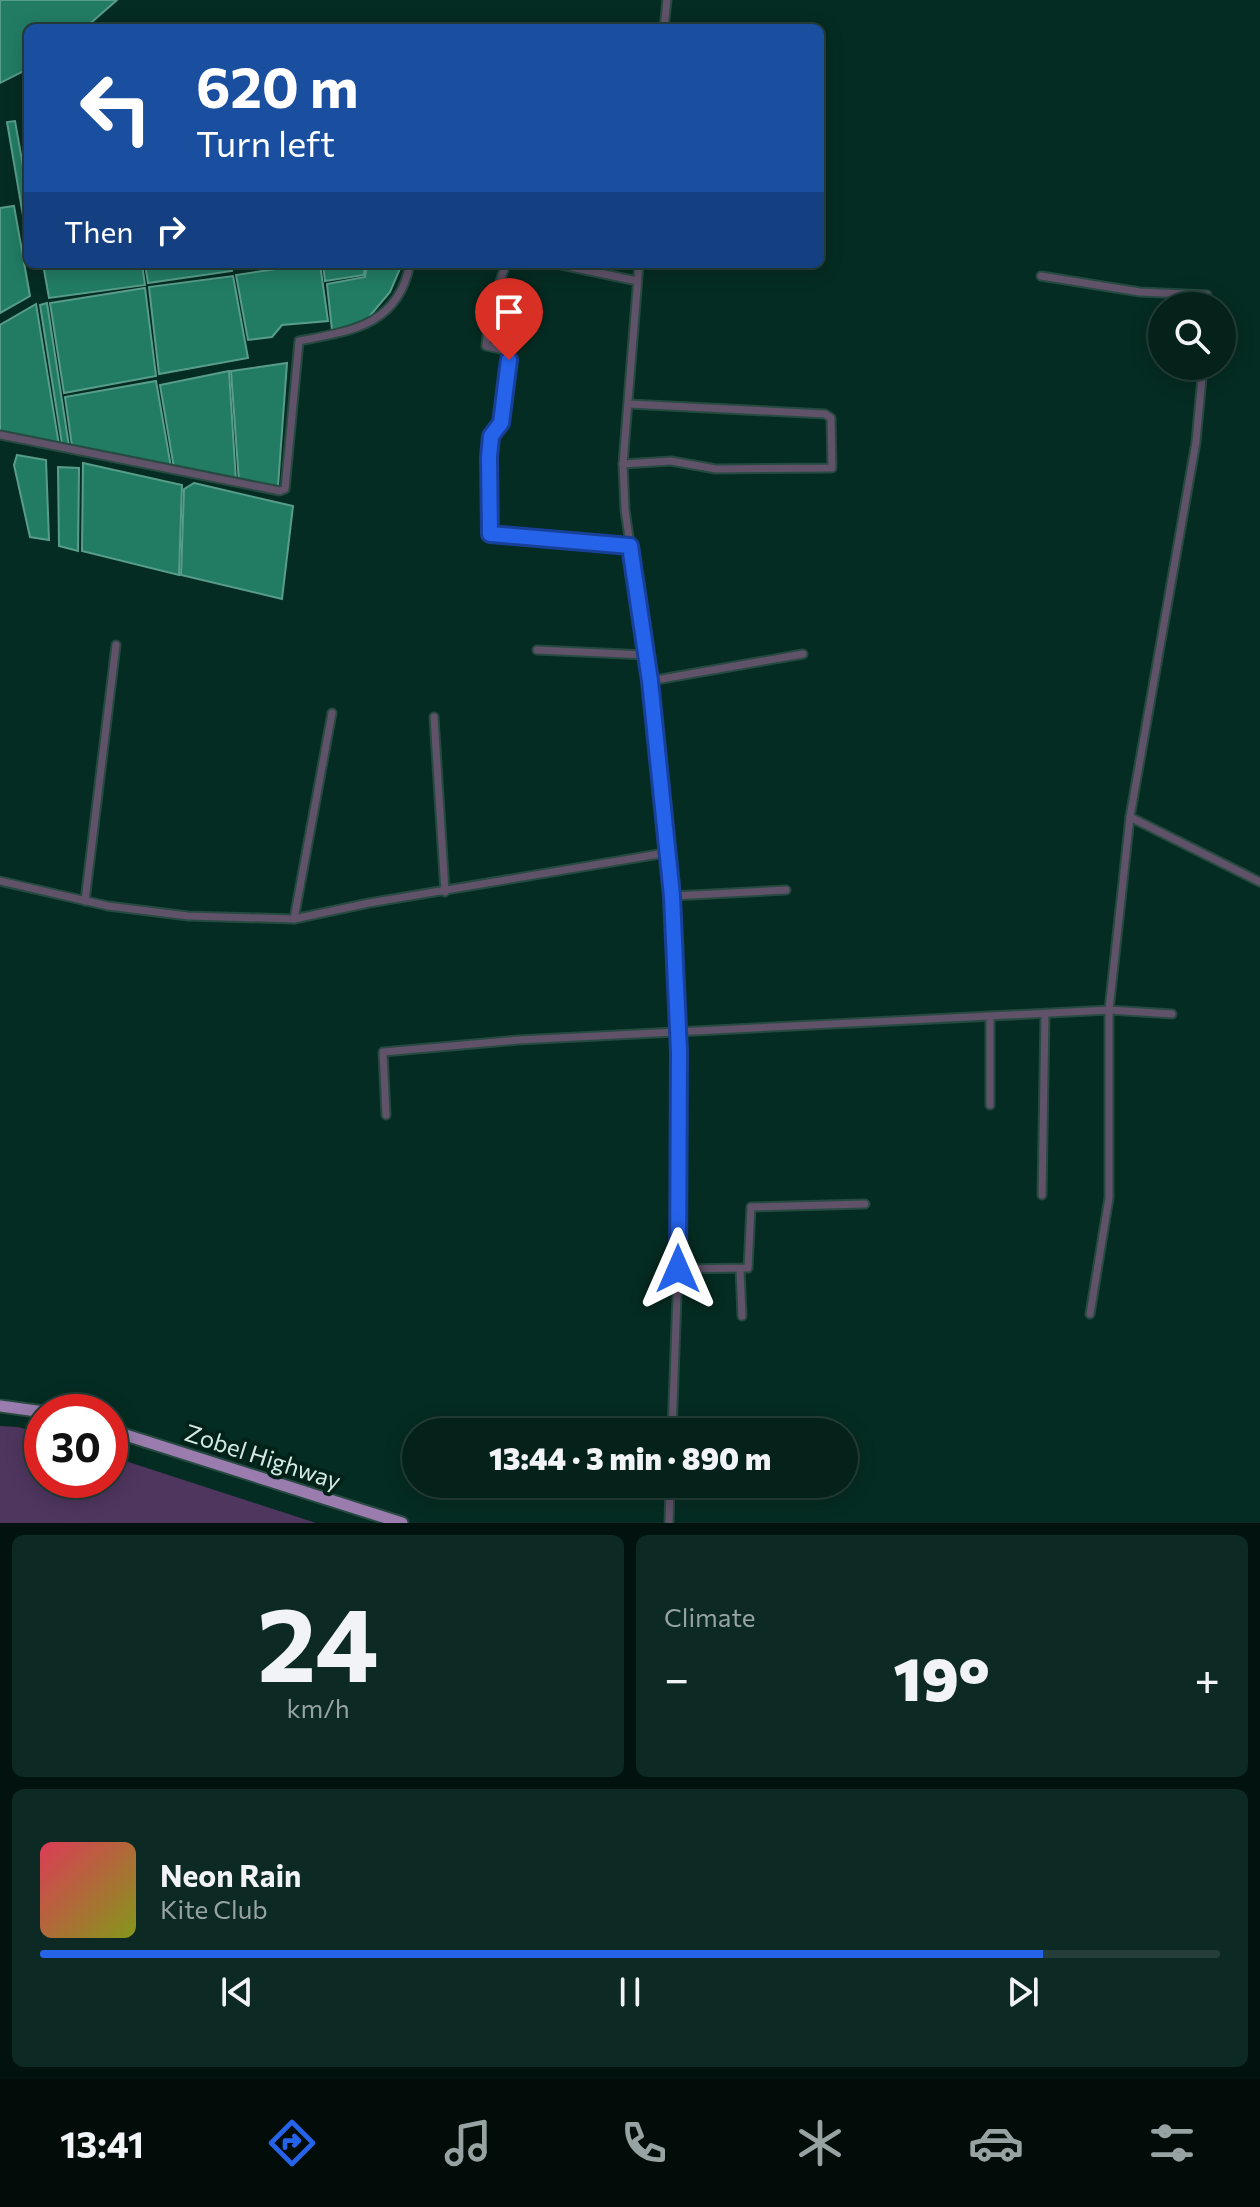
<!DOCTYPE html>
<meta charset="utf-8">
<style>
:root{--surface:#04211a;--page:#0d2923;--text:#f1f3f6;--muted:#97a3a2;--line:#253e39;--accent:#2563eb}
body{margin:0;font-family:Commissioner,sans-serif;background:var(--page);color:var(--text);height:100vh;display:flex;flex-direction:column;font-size:30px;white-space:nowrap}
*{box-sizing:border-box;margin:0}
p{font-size:26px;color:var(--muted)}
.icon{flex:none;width:44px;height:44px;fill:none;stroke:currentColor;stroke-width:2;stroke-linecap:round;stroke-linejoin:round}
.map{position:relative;height:1523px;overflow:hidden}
.details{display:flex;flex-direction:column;gap:12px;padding:12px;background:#02120e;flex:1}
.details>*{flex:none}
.top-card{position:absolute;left:24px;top:24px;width:800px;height:244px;border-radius:12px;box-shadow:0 4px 20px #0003,0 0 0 2px var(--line);background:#1a4fa0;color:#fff;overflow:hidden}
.buttons{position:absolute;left:1148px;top:292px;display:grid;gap:16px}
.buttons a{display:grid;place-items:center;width:88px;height:88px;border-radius:50%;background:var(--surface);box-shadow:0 4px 20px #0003,0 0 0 2px var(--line);font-size:40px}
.speed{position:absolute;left:24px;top:1394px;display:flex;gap:16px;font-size:40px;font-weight:700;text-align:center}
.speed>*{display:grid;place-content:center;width:104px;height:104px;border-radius:50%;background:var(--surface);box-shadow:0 4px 20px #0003,0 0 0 2px var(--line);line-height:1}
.speed .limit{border:12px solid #d22;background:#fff;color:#111}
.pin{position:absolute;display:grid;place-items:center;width:68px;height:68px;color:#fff;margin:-82px -34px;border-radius:50% 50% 50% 0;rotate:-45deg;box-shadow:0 0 8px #0007}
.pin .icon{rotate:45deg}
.me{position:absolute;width:88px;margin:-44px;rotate:0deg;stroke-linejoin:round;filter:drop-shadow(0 0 6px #0008)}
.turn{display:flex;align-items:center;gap:28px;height:168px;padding:0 40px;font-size:36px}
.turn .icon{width:104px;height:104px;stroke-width:2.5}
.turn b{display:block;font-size:56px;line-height:68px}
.then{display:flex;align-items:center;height:76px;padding:0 40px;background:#0003;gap:16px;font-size:30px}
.big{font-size:60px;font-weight:800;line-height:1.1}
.details .tile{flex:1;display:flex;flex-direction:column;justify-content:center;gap:12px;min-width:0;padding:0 28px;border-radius:12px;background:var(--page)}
.details .dial{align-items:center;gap:0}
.dial b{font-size:104px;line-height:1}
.song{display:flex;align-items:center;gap:24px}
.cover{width:96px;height:96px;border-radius:12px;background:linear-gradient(135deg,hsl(350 70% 55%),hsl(70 70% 35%))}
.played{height:8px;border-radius:4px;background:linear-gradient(90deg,var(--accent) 85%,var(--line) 85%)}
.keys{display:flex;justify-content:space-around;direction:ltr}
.heat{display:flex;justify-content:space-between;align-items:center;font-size:44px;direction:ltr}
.details .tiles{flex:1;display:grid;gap:12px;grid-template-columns:1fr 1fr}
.tile:last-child{grid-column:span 2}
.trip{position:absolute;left:402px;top:1418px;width:456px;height:80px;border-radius:40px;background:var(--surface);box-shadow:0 4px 20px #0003,0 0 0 2px var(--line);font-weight:800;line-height:80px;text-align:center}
.tab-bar{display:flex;height:128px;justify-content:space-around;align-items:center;background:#020d0a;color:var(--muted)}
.tab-bar .icon{width:56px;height:56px}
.tab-bar .active{color:var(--accent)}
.tab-bar b{font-size:36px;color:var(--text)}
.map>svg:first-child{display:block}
.green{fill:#4f365f}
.water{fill:#227c64;stroke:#589d8a;stroke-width:2}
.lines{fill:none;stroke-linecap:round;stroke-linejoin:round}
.street-casing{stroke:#264a41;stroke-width:11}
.primary-casing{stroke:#264a41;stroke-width:15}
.street{stroke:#5f5269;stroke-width:7}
.primary{stroke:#9a7dae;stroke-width:11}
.route-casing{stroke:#184099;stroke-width:20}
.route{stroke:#2563eb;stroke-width:14}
.labels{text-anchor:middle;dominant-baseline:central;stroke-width:8;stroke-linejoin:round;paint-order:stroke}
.street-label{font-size:24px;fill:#d5e9e2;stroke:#002218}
</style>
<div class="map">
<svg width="1260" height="1523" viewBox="0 0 1260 1523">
<rect width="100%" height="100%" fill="#052c22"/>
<polygon class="green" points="0,1426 18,1427 42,1434 42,1480 110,1480 110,1456 316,1523 0,1523"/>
<g class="water">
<polygon points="0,0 117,0 85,28 28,28 28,69 0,83"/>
<polygon points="15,121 28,194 28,245 7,122"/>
<polygon points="14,206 30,296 0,313 0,208"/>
<polygon points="43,264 142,264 145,285 49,298"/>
<polygon points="145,264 231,264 232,271 148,283"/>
<polygon points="311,264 320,264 328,321 282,325 272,337 248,340 236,275"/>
<polygon points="323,264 365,264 364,275 325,281"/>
<polygon points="367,264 402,264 390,292 363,324 332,330 327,284 365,277"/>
<polygon points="233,276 248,358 159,374 149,287"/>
<polygon points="145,288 156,376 64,393 50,303"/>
<polygon points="47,303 69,446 62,444 40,305"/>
<polygon points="36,304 59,445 5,435 0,430 0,325"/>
<polygon points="287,363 278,486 275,489 239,482 231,371"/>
<polygon points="229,371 236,481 174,468 160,385"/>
<polygon points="156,381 171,467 72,446 65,397"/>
<polygon points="17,455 46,460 49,540 30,537 14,465"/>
<polygon points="83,463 182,485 179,575 82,551"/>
<polygon points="58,467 79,468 78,551 59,546"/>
<polygon points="194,483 293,506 282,599 181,575 184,489"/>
</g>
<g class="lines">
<defs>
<g id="street">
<polyline points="664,28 667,0"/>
<polyline points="506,264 490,310 486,346 504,350 509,360 501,423 491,436 489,457 490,534 630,546"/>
<polyline points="557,264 637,281"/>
<polyline points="639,264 623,464 625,510 650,681 674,931 679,1052 678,1269 672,1432"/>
<polyline points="1041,276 1140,292 1207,295 1207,306"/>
<path d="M0,435l280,56 5,-2 14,-148c51,-10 99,-15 111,-77"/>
<polyline points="623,464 671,461 716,469 832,468 831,418 825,414 630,404"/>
<polyline points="537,650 647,655"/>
<polyline points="650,681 803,654"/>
<polyline points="434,717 445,892"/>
<polyline points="1130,817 1260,882"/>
<polyline points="0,881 108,906 188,916 294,919 369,903 665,853"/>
<polyline points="672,896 786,890"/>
<polyline points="85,901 116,645"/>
<polyline points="294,919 332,713"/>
<polyline points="990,1017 990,1105"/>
<polyline points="386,1115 383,1052 518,1040 1109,1010 1130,817 1196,442 1203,366"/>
<polyline points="1042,1195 1045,1014"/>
<polyline points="678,1269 748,1268 751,1207 865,1204"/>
<polyline points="740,1269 742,1316"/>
<polyline points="1090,1314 1109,1198 1109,1010 1172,1014"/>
<polyline points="669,1523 670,1484"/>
</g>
<g id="primary">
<polyline points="0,1406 44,1412"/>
<polyline points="110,1430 402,1523"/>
</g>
</defs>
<use href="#street" class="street-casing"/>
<use href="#primary" class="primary-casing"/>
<use href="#street" class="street"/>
<use href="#primary" class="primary"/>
</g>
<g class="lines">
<defs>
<polyline id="route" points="509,360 501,423 491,436 489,457 490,534 630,546 650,681 672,896 679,1052 678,1269"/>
</defs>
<use href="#route" class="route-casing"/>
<use href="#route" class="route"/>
</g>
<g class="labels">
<g class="street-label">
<text transform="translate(263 1456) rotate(18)">Zobel Highway</text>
</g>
</g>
</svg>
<div class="buttons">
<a><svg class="icon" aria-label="search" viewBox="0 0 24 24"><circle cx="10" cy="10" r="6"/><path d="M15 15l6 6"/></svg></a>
</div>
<div class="speed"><div class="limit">30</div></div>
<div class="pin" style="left:509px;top:360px;background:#d93025"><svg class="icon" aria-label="arrive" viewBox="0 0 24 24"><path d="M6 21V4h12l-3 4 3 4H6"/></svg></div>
<svg class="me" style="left:678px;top:1269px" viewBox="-20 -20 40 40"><path d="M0-17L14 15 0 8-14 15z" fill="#2563eb" stroke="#fff" stroke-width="4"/></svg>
<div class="trip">13:44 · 3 min · 890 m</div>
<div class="top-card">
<div class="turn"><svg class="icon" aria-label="left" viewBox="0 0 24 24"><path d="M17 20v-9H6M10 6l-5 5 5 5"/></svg><div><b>620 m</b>Turn left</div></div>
<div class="then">Then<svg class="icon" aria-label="right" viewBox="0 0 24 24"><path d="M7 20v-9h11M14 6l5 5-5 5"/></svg></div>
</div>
</div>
<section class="details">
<div class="tiles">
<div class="tile dial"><b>24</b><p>km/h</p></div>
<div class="tile"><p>Climate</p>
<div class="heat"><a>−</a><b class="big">19°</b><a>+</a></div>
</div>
<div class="tile">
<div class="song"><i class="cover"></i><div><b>Neon Rain</b><p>Kite Club</p></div></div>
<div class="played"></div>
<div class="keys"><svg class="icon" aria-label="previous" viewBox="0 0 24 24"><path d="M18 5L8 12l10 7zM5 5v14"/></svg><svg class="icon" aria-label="pause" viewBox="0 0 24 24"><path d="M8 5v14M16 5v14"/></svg><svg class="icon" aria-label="next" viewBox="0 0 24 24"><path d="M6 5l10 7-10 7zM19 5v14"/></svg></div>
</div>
</div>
</section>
<nav class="tab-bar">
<b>13:41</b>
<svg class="icon active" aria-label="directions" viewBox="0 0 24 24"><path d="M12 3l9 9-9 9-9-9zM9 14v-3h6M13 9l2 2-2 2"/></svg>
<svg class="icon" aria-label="music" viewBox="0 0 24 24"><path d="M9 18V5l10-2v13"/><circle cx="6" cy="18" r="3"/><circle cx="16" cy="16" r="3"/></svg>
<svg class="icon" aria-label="phone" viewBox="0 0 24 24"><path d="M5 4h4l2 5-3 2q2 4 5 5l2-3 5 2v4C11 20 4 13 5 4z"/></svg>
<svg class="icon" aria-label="climate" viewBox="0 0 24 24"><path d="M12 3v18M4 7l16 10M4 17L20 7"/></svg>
<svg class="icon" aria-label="car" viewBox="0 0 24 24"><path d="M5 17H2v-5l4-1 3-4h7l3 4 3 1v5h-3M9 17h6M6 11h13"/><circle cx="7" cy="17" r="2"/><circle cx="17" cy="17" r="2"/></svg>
<svg class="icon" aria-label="filters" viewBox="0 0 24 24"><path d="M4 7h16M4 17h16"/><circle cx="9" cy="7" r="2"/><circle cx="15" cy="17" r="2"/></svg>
</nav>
